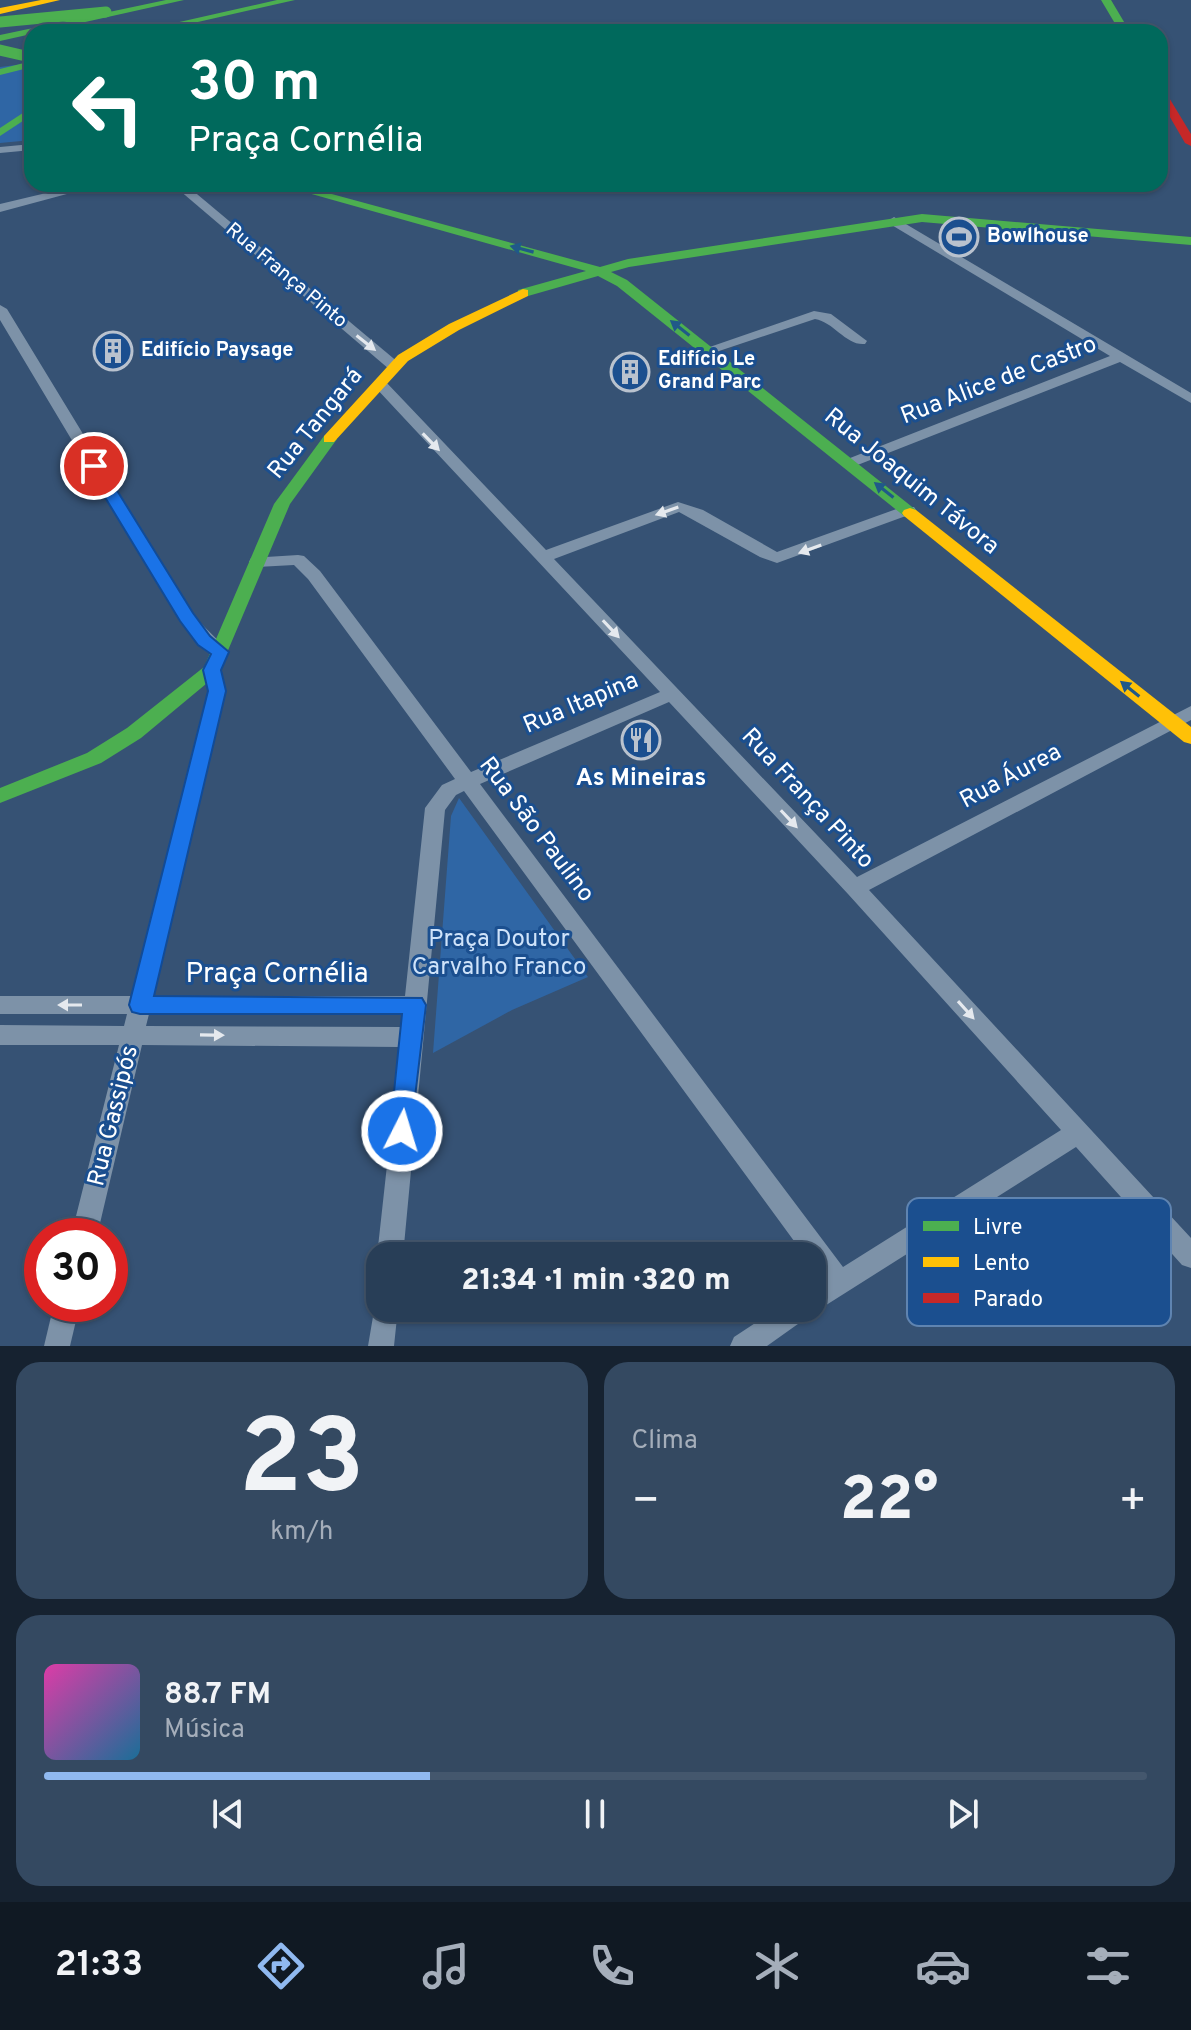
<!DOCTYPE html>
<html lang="pt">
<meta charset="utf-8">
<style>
:root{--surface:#283e57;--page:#344961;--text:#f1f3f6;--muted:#a5aeba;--line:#44576d;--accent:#90b9f0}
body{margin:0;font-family:Overpass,sans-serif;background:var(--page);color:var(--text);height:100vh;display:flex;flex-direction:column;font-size:30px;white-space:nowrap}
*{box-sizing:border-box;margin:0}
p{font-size:26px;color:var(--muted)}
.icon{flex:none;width:44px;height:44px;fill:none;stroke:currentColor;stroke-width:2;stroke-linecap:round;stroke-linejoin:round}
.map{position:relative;height:1346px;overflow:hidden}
.details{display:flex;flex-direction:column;gap:16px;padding:16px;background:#162230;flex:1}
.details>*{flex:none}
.top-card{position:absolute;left:24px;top:24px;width:1144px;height:168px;border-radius:24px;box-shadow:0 2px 6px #0004,0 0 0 2px var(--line);background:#00695c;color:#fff;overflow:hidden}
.speed{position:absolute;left:24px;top:1218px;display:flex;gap:16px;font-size:40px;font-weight:700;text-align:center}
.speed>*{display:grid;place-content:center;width:104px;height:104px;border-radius:50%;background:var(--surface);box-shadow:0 2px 6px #0004,0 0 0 2px var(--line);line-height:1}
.speed .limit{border:12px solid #d22;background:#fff;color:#111}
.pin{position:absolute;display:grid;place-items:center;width:68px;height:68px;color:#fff;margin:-34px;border:4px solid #fff;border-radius:50%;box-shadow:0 2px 8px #0007}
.me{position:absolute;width:88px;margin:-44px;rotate:5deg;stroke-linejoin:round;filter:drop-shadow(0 0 6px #0008)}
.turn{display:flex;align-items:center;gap:28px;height:168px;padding:0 32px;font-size:36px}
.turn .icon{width:104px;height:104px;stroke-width:2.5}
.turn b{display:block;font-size:56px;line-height:68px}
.big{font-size:60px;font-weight:800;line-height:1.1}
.details .widget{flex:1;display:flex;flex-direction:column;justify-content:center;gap:12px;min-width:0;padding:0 28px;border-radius:24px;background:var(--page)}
.details .dial{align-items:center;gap:0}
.dial b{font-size:104px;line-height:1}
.song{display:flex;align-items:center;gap:24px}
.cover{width:96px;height:96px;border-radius:12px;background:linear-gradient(135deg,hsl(320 70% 55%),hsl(200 70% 35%))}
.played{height:8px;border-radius:4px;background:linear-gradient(90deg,var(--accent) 35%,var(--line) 35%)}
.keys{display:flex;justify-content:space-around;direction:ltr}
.heat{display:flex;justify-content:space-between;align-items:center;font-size:44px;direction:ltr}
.details .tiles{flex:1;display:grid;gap:16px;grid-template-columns:1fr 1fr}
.widget:last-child{grid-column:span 2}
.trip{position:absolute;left:366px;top:1242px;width:460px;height:80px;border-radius:24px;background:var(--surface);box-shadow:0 2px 6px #0004,0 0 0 2px var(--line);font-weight:800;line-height:80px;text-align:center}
.menu{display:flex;height:128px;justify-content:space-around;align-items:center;background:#101923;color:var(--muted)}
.menu .icon{width:56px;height:56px}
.menu .selected{color:var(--accent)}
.menu b{font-size:36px;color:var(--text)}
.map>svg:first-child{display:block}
.green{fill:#2f66a5}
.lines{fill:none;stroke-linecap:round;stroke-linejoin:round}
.street{fill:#7d92a8;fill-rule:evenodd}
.fast{fill:#4caf50;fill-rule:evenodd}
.slow{fill:#ffc107;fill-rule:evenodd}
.jam{fill:#c62828;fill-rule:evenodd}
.fast-bridge{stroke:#4caf50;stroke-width:11}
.oneway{fill:#205989}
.oneway2{fill:#e5e9ee}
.route{fill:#1a73e8;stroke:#114b97;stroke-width:2}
.labels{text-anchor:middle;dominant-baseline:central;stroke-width:6;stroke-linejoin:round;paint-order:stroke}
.far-poi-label{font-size:20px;font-weight:bold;fill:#fff;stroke:#1b4f8f;text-anchor:start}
.far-street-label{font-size:20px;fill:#fff;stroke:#1b4f8f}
.street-label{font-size:24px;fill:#fff;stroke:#1b4f8f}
.poi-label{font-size:24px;font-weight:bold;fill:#fff;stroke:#1b4f8f}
.park-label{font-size:24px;fill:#cfe3fa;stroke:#1b4f8f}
.near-street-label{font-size:28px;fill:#fff;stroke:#1b4f8f}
.key{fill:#1b4f8f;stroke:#5f84b1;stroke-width:2}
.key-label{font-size:22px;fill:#fff}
</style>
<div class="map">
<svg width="1191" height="1346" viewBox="0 0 1191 1346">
<rect width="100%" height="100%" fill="#365274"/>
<g class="green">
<polygon points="32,63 32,140 0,143 0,67"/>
<polygon points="459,798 588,977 512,1010 433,1053 451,816"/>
</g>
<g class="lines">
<g class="street">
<polygon points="32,144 32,150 0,153 0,147"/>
<polygon points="84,184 104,184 0,212 0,204"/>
<polygon points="172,184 185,184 399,363 399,369 389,369"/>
<polygon points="894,217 1191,393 1191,403 1120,362 855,466 845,466 845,460 1110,356 890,224 888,221"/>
<path d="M0,305l7,4 185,304c12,15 26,26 37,39l-3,4c-20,5 -35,-21 -46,-35l-180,-301z"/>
<path d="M814,311l17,3 36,27 -2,3c-19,2 -31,-22 -50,-25l-102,34 -5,1 -7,-4z"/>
<path d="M380,380l5,1 161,169 132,-48 25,8 74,42 125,-45h12l2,3 -2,3 -137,50 -17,-6 -81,-45 -125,47 303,318 334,-171v14l-322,170 322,348v30l-9,-3 -106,-118 -264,167 -45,32h-37l4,-9 44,-29h34v-22l10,-6 -10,-14v-10h-7l-341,-465 -8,4 -11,15 -42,446h-23v6l-3,-6 23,-209 -258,-2 -45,191h-26l48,-191h-119v-20l124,1 3,-12h-127v-18h132l76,-305 -5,-21 3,-4h12l8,25 -72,305h251l20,-188 17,-23 13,-6 -147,-200 -14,-14 -37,2 -6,-1 -2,-4 2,-4 47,-3 6,1 16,15 151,201 189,-80 -285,-305v-6zM669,702l179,192 213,236 -218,137 -363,-483zM149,1014h254l-1,13 -256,-1z"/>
<polygon points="380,1297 380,1308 398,1308 394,1346 368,1346 376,1299"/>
<polygon points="54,1304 80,1304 70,1346 44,1346"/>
</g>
<g class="fast">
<polygon points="166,0 184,0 0,41 0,35"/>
<polygon points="277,0 295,0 154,32 135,32"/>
<polygon points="1101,0 1111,0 1130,32 1120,32"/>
<polygon points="32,61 32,67 0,75 0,69"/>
<polygon points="32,107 32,115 0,136 0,128"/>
<polygon points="276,184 295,184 600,267 628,259 922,214 1191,237 1191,245 922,222 629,267 611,272 627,280 916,510 918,513 910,518 904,516 617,286 598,276 528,296 518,296 518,290 586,271"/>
<polygon points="329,434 337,439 290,504 218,674 141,738 101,763 0,803 0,788 87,753 127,728 204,667 274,504 324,436"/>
</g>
<g class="slow">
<polygon points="41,0 60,0 0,14 0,8"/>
<polygon points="523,289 528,290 528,296 459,330 408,361 334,442 324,442 324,436 398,355 449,324"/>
<polygon points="910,508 916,510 1191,727 1191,744 1184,742 904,516 902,513 904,510"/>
</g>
<polygon class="jam" points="1160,88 1165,91 1191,134 1191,146 1185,143 1160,100"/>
<g class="fast-bridge">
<polyline points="0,22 106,12"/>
<polyline points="0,50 30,57"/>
</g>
</g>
<defs><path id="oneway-solid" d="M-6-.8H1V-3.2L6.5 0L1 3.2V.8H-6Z" transform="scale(2)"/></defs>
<g class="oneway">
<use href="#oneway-solid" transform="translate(522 249) rotate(-165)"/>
<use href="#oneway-solid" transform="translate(680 328) rotate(-142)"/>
<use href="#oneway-solid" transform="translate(884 490) rotate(-142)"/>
<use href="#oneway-solid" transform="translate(1130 689) rotate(-141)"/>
</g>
<g class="oneway2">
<use href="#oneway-solid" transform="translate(366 343) rotate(38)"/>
<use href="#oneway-solid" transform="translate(431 442) rotate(46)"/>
<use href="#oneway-solid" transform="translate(667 511) rotate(161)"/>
<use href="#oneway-solid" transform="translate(810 549) rotate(160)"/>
<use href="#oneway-solid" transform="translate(611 629) rotate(47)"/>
<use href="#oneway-solid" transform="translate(789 819) rotate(47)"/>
<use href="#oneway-solid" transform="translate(70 1005) rotate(180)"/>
<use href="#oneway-solid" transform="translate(966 1010) rotate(48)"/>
<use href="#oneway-solid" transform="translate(212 1035) rotate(1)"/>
</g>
<polygon class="route" points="89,463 100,463 193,613 210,636 229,652 221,670 226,691 154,996 422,998 426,1005 410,1139 402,1142 393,1139 390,1131 402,1014 140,1014 132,1012 129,1005 208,691 203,670 211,654 198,645 180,621 86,466"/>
<defs>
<symbol id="stadium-ring" viewBox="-11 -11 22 22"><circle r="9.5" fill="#1b4f8f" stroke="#b9c2ce" stroke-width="1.5"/><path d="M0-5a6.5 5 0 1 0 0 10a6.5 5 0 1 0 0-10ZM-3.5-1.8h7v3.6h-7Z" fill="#b9c2ce"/></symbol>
<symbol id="building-ring" viewBox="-11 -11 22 22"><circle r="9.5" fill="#1b4f8f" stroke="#b9c2ce" stroke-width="1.5"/><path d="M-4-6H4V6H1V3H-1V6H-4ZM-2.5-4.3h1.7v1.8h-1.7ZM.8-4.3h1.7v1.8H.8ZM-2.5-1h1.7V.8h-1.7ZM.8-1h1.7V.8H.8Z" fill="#b9c2ce"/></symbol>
<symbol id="restaurant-ring" viewBox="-11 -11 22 22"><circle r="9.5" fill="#1b4f8f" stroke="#b9c2ce" stroke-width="1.5"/><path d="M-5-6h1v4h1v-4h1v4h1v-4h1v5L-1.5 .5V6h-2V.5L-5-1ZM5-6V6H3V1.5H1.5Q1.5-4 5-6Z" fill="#b9c2ce"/></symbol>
</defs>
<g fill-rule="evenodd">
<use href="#stadium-ring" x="937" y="215" width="44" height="44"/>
<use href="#building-ring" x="91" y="329" width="44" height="44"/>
<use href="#building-ring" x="608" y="350" width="44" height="44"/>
<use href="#restaurant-ring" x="619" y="718" width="44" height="44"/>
</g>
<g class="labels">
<g class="far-poi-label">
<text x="987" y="237">Bowlhouse</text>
<text x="141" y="351">Edifício Paysage</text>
<text x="658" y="360">Edifício Le<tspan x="658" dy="23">Grand Parc</tspan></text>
</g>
<g class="far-street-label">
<text transform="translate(286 276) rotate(40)">Rua França Pinto</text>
</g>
<g class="street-label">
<text transform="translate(999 381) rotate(-21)">Rua Alice de Castro</text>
<text transform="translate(316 424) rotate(-51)">Rua Tangará</text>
<text transform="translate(911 482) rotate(39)">Rua Joaquim Távora</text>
<text transform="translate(581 704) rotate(-23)">Rua Itapina</text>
<text transform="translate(1011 777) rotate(-28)">Rua Áurea</text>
<text transform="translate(807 799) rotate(47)">Rua França Pinto</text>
<text transform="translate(536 830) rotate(53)">Rua São Paulino</text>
<text transform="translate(114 1116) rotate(-76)">Rua Gassipós</text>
</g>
<g class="poi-label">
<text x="641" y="779">As Mineiras</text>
</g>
<g class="park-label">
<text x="499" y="940">Praça Doutor<tspan x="499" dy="28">Carvalho Franco</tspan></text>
</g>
<g class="near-street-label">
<text x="277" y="975">Praça Cornélia</text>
</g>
</g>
<rect x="907" y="1198" width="264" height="128" rx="12" class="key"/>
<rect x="923" y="1221" width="36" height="10" fill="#4caf50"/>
<rect x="923" y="1257" width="36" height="10" fill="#ffc107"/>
<rect x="923" y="1293" width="36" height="10" fill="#c62828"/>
<g class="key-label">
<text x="973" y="1234">Livre</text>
<text x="973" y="1270">Lento</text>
<text x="973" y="1306">Parado</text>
</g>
</svg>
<div class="speed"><div class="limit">30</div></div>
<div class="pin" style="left:94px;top:466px;background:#d93025"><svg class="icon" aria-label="arrive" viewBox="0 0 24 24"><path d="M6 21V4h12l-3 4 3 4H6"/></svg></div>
<svg class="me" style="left:402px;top:1131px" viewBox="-20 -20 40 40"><circle r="17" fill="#1a73e8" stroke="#fff" stroke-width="3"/><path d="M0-11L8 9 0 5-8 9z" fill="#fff"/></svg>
<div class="trip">21:34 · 1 min · 320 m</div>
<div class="top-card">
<div class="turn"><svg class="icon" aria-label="left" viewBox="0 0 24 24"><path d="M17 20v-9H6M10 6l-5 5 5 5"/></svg><div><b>30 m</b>Praça Cornélia</div></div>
</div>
</div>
<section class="details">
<div class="tiles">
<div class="widget dial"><b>23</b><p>km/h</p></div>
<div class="widget"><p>Clima</p>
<div class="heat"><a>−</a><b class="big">22°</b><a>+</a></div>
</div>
<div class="widget">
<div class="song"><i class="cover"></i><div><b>88.7 FM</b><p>Música</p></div></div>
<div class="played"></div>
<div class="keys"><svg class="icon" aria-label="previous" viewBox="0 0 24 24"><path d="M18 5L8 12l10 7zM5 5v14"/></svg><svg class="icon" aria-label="pause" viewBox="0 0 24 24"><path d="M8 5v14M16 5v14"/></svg><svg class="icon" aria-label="next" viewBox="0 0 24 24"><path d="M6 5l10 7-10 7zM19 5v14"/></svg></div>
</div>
</div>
</section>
<nav class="menu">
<b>21:33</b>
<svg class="icon selected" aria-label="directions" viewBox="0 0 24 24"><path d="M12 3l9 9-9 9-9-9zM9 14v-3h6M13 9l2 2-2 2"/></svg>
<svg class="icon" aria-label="music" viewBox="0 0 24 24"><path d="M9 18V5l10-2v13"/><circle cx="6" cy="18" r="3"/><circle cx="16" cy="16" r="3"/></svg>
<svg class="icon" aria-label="phone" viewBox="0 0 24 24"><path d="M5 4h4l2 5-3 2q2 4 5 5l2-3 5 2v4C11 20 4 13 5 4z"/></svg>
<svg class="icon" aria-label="climate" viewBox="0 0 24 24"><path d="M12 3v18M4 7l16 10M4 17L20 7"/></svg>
<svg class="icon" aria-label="car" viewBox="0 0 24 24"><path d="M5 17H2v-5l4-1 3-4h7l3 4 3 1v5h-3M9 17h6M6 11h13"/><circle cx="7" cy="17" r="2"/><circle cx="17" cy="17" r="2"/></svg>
<svg class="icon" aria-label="filters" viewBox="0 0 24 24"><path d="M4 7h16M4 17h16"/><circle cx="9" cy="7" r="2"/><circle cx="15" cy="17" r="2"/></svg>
</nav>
